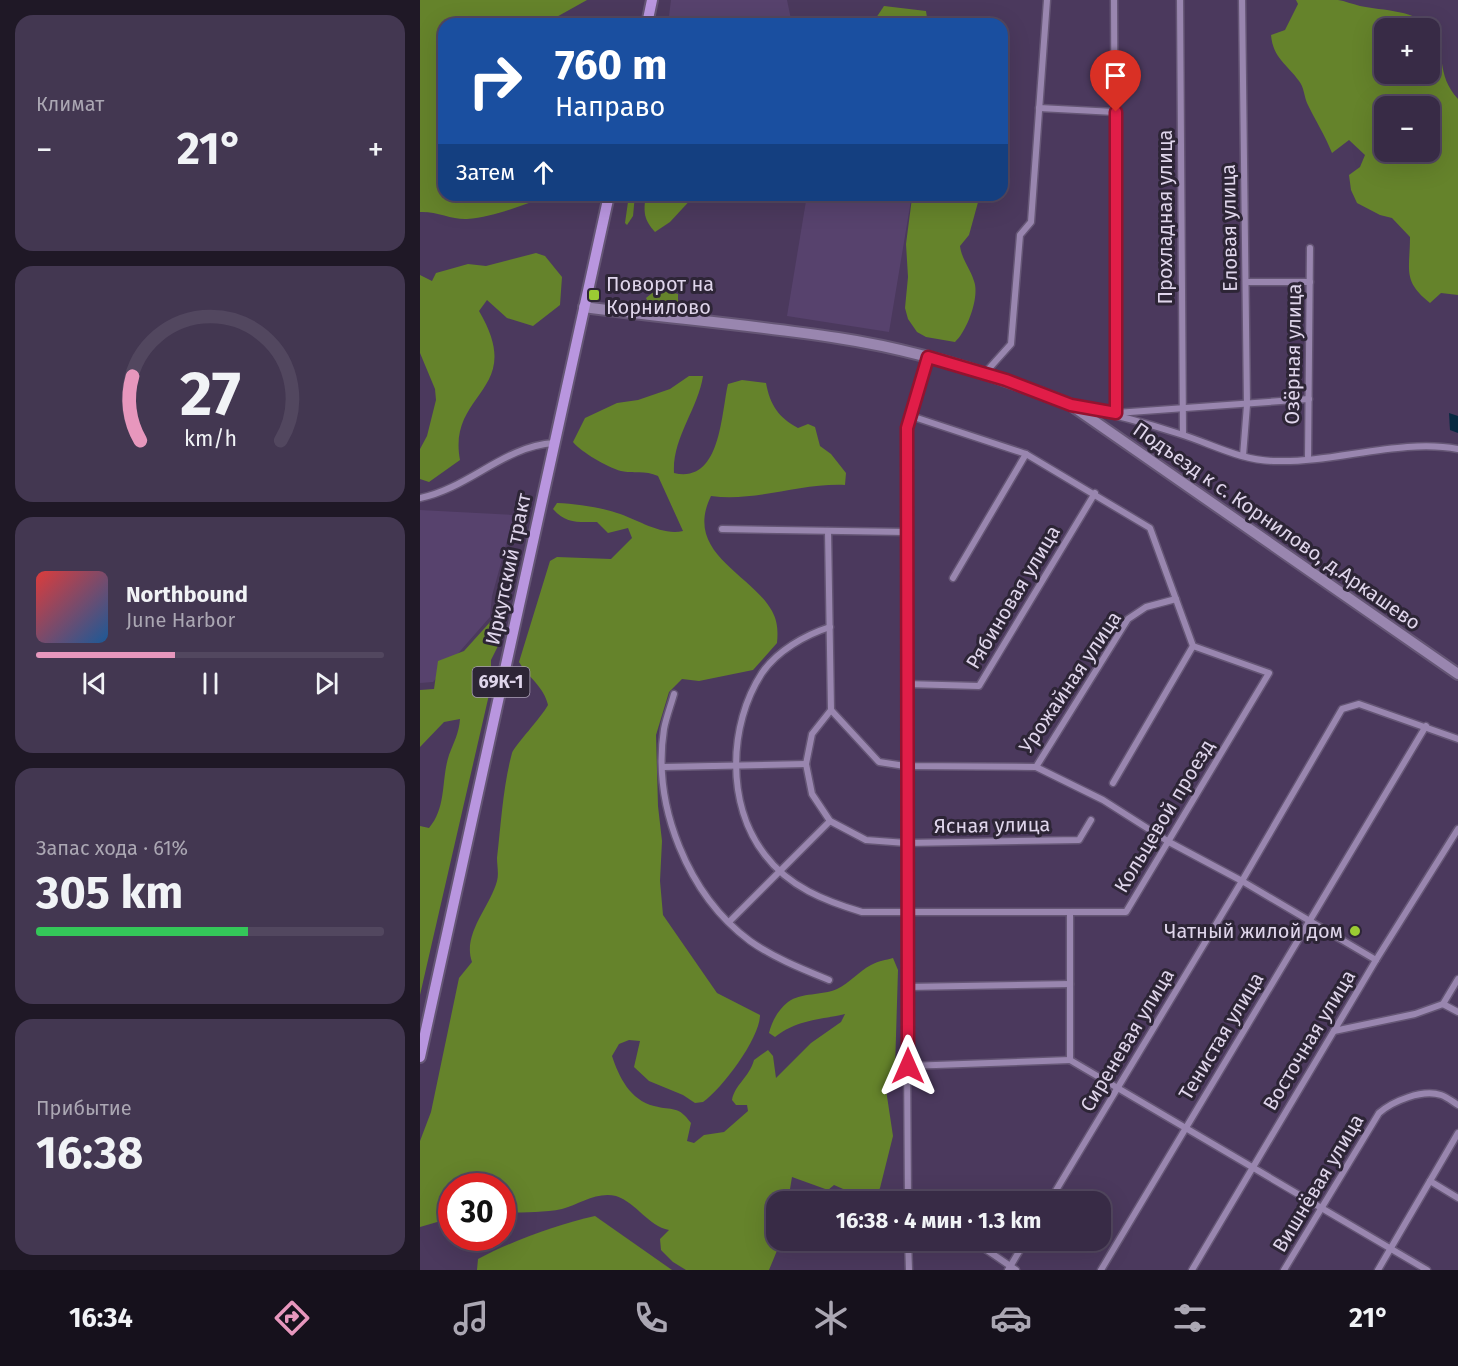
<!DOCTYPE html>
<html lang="ru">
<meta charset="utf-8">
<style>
:root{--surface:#382b46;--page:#433751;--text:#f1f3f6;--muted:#aba7b3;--line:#52475f;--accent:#e797bd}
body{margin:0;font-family:"Fira Sans",sans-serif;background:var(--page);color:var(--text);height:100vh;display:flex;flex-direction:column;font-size:22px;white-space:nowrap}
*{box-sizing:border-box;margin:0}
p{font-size:20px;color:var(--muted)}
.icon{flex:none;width:33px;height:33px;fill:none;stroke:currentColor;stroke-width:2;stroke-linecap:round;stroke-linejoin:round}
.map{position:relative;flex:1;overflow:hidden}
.sheet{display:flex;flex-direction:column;gap:15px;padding:15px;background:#1f1826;width:420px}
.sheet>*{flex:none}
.hud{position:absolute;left:18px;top:18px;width:570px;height:183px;border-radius:18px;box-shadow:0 6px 24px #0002,0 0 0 2px var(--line);background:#1a4fa0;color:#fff;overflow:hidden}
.controls{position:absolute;left:954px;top:18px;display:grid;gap:12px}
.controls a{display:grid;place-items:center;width:66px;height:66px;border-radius:12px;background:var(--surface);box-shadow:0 6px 24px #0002,0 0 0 2px var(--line);font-size:30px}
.speed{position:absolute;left:18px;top:1173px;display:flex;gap:12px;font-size:30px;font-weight:700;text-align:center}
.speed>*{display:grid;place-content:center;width:78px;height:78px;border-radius:50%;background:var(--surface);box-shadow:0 6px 24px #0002,0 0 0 2px var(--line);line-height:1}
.speed .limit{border:9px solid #d22;background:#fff;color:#111}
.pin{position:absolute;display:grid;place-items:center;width:51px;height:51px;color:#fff;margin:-62px -26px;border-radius:50% 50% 50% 0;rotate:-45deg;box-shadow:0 0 6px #0007}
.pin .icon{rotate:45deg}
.me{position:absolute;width:66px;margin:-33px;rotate:0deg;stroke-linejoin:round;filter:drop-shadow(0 0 4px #0008)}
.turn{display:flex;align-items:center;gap:21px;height:126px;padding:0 18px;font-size:27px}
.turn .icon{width:78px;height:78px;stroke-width:2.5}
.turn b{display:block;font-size:42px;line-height:51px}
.then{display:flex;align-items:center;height:57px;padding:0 18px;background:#0003;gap:12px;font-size:22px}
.big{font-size:45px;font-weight:700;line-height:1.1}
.sheet .card{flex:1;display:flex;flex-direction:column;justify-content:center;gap:9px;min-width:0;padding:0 21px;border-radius:18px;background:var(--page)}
.sheet .dial{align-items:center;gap:0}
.dial svg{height:156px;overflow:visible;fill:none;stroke:var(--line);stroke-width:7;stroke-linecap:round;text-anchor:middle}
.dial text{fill:var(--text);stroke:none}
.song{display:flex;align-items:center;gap:18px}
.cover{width:72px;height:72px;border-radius:9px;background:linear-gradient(135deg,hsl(0 70% 55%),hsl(210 70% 35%))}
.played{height:6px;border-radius:3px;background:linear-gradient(90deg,var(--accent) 40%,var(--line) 40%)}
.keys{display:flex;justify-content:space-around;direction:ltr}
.heat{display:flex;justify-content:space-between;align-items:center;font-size:33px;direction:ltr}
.charge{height:9px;border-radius:4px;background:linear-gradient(90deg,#34c759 61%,var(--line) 0)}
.trip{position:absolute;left:346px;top:1191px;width:345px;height:60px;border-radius:18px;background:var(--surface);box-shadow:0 6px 24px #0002,0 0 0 2px var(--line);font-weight:700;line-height:60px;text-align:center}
.tab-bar{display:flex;height:96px;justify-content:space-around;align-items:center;background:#16111c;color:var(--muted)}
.tab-bar .icon{width:42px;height:42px}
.tab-bar .selected{color:var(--accent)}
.tab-bar b{font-size:27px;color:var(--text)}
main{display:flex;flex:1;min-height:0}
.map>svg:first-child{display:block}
.built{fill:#57426d}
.forest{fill:#65832b;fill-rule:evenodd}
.water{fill:#082942}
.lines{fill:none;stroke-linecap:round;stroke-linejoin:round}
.street-casing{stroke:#655675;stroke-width:9}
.secondary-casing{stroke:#655675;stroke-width:14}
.primary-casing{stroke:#655675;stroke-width:14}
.street{stroke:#9986af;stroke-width:6}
.secondary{stroke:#9986af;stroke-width:10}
.primary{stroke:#b996df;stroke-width:10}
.route-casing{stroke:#92132f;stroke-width:15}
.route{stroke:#e11d48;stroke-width:10}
.poi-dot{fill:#9bcb33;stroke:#2d2536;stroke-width:2}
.labels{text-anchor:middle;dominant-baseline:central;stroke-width:6;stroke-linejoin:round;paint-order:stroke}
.shield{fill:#2d2536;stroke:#aaa0b5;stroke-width:1.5}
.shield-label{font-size:18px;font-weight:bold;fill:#dfd5eb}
.street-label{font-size:20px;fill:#dfd5eb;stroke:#2d2536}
.poi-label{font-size:20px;fill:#dfd5eb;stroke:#2d2536;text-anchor:start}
</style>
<main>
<section class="sheet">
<div class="card"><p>Климат</p>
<div class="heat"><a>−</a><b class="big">21°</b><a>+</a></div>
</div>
<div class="card dial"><svg viewBox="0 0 100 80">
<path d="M14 69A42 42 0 1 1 86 69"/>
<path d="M14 69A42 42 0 0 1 10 36" stroke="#e797bd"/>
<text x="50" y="56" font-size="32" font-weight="700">27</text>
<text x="50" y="72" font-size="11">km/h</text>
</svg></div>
<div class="card">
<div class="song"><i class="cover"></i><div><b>Northbound</b><p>June Harbor</p></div></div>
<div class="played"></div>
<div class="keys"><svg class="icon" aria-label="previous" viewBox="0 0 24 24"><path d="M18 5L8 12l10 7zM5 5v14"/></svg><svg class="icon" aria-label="pause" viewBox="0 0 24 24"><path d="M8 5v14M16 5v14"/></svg><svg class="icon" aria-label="next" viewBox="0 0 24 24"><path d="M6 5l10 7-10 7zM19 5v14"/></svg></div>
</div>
<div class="card"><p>Запас хода · 61%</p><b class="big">305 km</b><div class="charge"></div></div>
<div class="card"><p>Прибытие</p><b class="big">16:38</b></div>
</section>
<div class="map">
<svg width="1038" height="1270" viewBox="0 0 1038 1270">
<rect width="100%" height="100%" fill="#4b395d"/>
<g class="built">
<polygon points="251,0 367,0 372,24 248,24"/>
<polygon points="387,195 463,195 491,200 469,332 367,316"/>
<polygon points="0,510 94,515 72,596 70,617 13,682 0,683"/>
</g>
<g class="forest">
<path d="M0,0h167l-43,24h-100v171h110c-29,8 -57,22 -87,24 -14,1 -31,-8 -47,-7z"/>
<path d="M876,0c14,0 28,0 42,0 7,1 14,4 22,6 22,5 58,3 73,25 14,23 2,42 25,68v196l-17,-2 -11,10c-28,-22 -20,-33 -20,-66l-18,-19 -12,-3 -23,-12 -6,-13 -2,-15 11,-8 5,-12 -16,-15 -17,13c-7,-18 -17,-33 -25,-50 -3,-7 -3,-16 -8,-22 -12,-17 -26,-23 -28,-46l14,-5 13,-26zM964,28h46v46h-46zM964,106h46v46h-46z"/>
<polygon points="464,6 506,11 508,24 452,24"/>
<polygon points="209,195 215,195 213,216 207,225 205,223"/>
<path d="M226,195h49l-25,27 -15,10c-11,-12 -12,-20 -9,-37z"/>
<path d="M471,195h89l-11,40 -9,11c2,14 10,22 14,35 6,16 -7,50 -19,61l-29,-5 -9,-5 -9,-13 -3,-11 3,-31 -2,-33 6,-46z"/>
<path d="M116,253l9,3 17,21 -2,28 -27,21 -26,-8 -20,-18 -8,11c48,81 -32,80 -19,149l-31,22 -9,-3v-30l7,-13 9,-36 -1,-11 -15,-36v-78l12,6 4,-8 32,-9 18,2z"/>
<polygon points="237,289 258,294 258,302 250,305 229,304 226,298"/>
<path d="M269,376h14c-5,33 -31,62 -29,97 47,11 47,-59 54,-89l14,-4 24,3c4,22 13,35 32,45l10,-4 7,3 5,19 11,8 15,19 -1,12c-45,-2 -89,17 -134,11 -28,57 40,77 61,115 6,11 6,21 5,32l-24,27 -54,11 -17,-2 -13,13 -13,43 2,71 4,35 -2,40 3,34 54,78 43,22c0,23 -38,74 -57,87l-8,1 -12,-8 -34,-14 -15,-14 6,-26 -11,-1 -10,4 -7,12c7,21 18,44 42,50 19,5 24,-1 37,17l-4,18 7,2 10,-8 20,-3 24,-21 -1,-6h-11l-4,-5c3,-16 17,-22 22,-40l14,-10 5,6 3,22 35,-35 30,-21 4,-8c-25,6 -47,5 -70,23l-6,-4c3,-12 9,-23 19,-31 14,-10 33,-6 49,-13 13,-6 22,-18 34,-24 7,-4 15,-5 22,-7l5,12 -3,99 -10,14 8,53 -13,52 -6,11 -10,-1 -30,-13 -6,5 -36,-13 -4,24 -11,1v38l4,1 -12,29h-83l-13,-8 -12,-12 -1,-11 9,-9c-21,-4 -32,-27 -53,-34 -18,-5 -37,8 -54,13 -18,4 -41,3 -59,4l-1,-27h-50l-1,32 -31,9v-86l11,-29 28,-134 13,-16c-10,-28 18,-55 25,-81 2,-7 0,-16 0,-23 4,-34 6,-72 15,-105 3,-8 29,-35 36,-48 -4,-18 -19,-27 -29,-43l31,-101 7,-4 54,2 21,-21 -4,-10 -20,5 -11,-11c-19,0 -31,2 -44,-13l4,-6c19,1 42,4 60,10 20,6 44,23 66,18l-25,-55c-13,-6 -25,-2 -37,-5 -14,-4 -40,-19 -48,-29l12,-24 32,-15 21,-3 32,-11z"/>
<path d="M71,621l9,1 -1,22 -8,16v26l-71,309v-169l9,2c18,-21 12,-49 20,-73 5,-13 10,-22 11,-36l-16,3 -24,25v-57l14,-1 4,-28 26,-10z"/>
<path d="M175,1216l77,54h-195l1,-11c36,-19 78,-34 117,-43z"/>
</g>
<polygon class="water" points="1029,413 1038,416 1038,433 1030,430"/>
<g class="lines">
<defs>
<g id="street">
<polyline points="694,0 696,413 889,399"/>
<polyline points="760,0 763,434"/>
<polyline points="822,0 827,405 823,456"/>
<polyline points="619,108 695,112"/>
<polyline points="826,282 890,282"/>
<polyline points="565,373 591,344 600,235 611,222 627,0"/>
<path d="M658,407c35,7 68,16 102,27 32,10 61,27 96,27 58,2 126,-23 182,-12"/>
<polyline points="888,459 890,248"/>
<path d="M0,498c49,-10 84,-52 134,-55"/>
<polyline points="302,529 486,532"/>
<polyline points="408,531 411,710 459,762 485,766 616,767 708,619 726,607 756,599"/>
<polyline points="533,578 606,454"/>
<path d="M410,627c-25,8 -53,24 -68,46 -34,52 -36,132 3,182 24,32 60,46 97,57h264l143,-239 -76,-27 -43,-118 -124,-74 -115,-38"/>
<polyline points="485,684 559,686 675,493"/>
<path d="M254,694c-3,11 -8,24 -10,35 -12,77 24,166 86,212 24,17 52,28 79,39"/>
<polyline points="411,710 392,734 386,764 392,794 410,821 446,840 486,843 659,840 671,820"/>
<polyline points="244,767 386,764"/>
<polyline points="616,767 683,800 749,842 822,881 956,960"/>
<polyline points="693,783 773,646"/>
<polyline points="650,913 650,1060"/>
<polyline points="309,922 410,821"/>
<polyline points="487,987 650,984"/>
<polyline points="1023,1004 1038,979"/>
<polyline points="914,1031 995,1014 1023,1004 1038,1012"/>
<polyline points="650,1060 1007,1270"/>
<polyline points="488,1066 650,1060"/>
<polyline points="1010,1181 1038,1198"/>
<polyline points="488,1202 485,766 487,428 509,357"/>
<polyline points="629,1202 822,881 922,709 939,704 1038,739"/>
<polyline points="488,1240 489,1270"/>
<polyline points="543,1240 558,1244 596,1270"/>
<polyline points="588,1270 606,1240"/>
<polyline points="681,1270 1006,726"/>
<polyline points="772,1270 956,960 1038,829"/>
<path d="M864,1270l95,-157c14,-12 43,-24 62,-18 6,2 12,7 17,10"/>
<polyline points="958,1270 1038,1133"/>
</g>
<path id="secondary" d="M164,307c84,11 170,18 254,31 80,12 158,37 233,67l387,269"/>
<g id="primary">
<polyline points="227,24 232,0"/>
<polyline points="0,1057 189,195"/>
</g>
</defs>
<use href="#street" class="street-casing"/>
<use href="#secondary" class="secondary-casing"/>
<use href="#primary" class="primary-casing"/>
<use href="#street" class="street"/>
<use href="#secondary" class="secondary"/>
<use href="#primary" class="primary"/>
</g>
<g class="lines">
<defs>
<polyline id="route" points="488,1066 487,428 508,357 586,380 651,405 696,413 696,112"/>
</defs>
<use href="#route" class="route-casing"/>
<use href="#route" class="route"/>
</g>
<g class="poi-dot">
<rect x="168" y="289" width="12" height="12" rx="3"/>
<circle cx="935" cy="931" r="6"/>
</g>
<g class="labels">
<rect class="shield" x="52.5" y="667" width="57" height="30" rx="4.5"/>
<g class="shield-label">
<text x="81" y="682">69К-1</text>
</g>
<g class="street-label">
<text transform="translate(745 217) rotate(-90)">Прохладная улица</text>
<text transform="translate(809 228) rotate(-91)">Еловая улица</text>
<text transform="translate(873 354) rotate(-89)">Озёрная улица</text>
<text transform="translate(857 526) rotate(35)">Подъезд к с. Корнилово, д.Аркашево</text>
<text transform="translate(88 569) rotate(-78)">Иркутский тракт</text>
<text transform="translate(593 597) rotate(-59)">Рябиновая улица</text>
<text transform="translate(650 682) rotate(-56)">Урожайная улица</text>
<text transform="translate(744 816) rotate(-59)">Кольцевой проезд</text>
<text transform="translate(572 825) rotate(-1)">Ясная улица</text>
<text transform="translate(801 1036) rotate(-59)">Тенистая улица</text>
<text transform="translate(707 1040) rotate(-59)">Сиреневая улица</text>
<text transform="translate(889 1040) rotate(-59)">Восточная улица</text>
<text transform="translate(898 1183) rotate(-59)">Вишнёвая улица</text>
</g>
<g class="poi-label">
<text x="186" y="284">Поворот на<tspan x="186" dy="23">Корнилово</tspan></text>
<text x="923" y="931" text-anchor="end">Чатный жилой дом</text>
</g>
</g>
</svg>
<div class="controls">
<a>+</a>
<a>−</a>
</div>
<div class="speed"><div class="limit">30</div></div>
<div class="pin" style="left:696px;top:112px;background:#d93025"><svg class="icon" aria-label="arrive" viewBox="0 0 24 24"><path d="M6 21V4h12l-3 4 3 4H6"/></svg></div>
<svg class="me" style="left:488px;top:1066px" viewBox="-20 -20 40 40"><path d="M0-17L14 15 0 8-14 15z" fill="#e11d48" stroke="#fff" stroke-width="4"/></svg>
<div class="trip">16:38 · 4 мин · 1.3 km</div>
<div class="hud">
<div class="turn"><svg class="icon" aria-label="right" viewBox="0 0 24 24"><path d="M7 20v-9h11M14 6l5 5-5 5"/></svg><div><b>760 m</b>Направо</div></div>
<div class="then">Затем<svg class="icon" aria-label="ahead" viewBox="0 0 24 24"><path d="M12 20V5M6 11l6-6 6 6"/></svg></div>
</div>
</div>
</main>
<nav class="tab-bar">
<b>16:34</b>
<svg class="icon selected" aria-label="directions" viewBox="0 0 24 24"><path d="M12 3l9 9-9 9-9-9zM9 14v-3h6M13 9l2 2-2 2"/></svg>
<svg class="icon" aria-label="music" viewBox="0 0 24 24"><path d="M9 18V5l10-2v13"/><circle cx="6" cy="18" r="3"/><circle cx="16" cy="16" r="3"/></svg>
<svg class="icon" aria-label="phone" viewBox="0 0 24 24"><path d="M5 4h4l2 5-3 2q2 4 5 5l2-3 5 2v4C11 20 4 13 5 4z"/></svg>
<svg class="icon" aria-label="climate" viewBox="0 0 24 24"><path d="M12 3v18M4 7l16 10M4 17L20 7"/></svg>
<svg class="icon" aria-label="car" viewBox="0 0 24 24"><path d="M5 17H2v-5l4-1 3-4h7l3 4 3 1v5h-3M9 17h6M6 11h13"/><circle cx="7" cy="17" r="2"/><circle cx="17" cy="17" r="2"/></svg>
<svg class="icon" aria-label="filters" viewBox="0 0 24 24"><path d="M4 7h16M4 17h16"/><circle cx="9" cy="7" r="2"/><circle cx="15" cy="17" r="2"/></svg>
<b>21°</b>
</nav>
